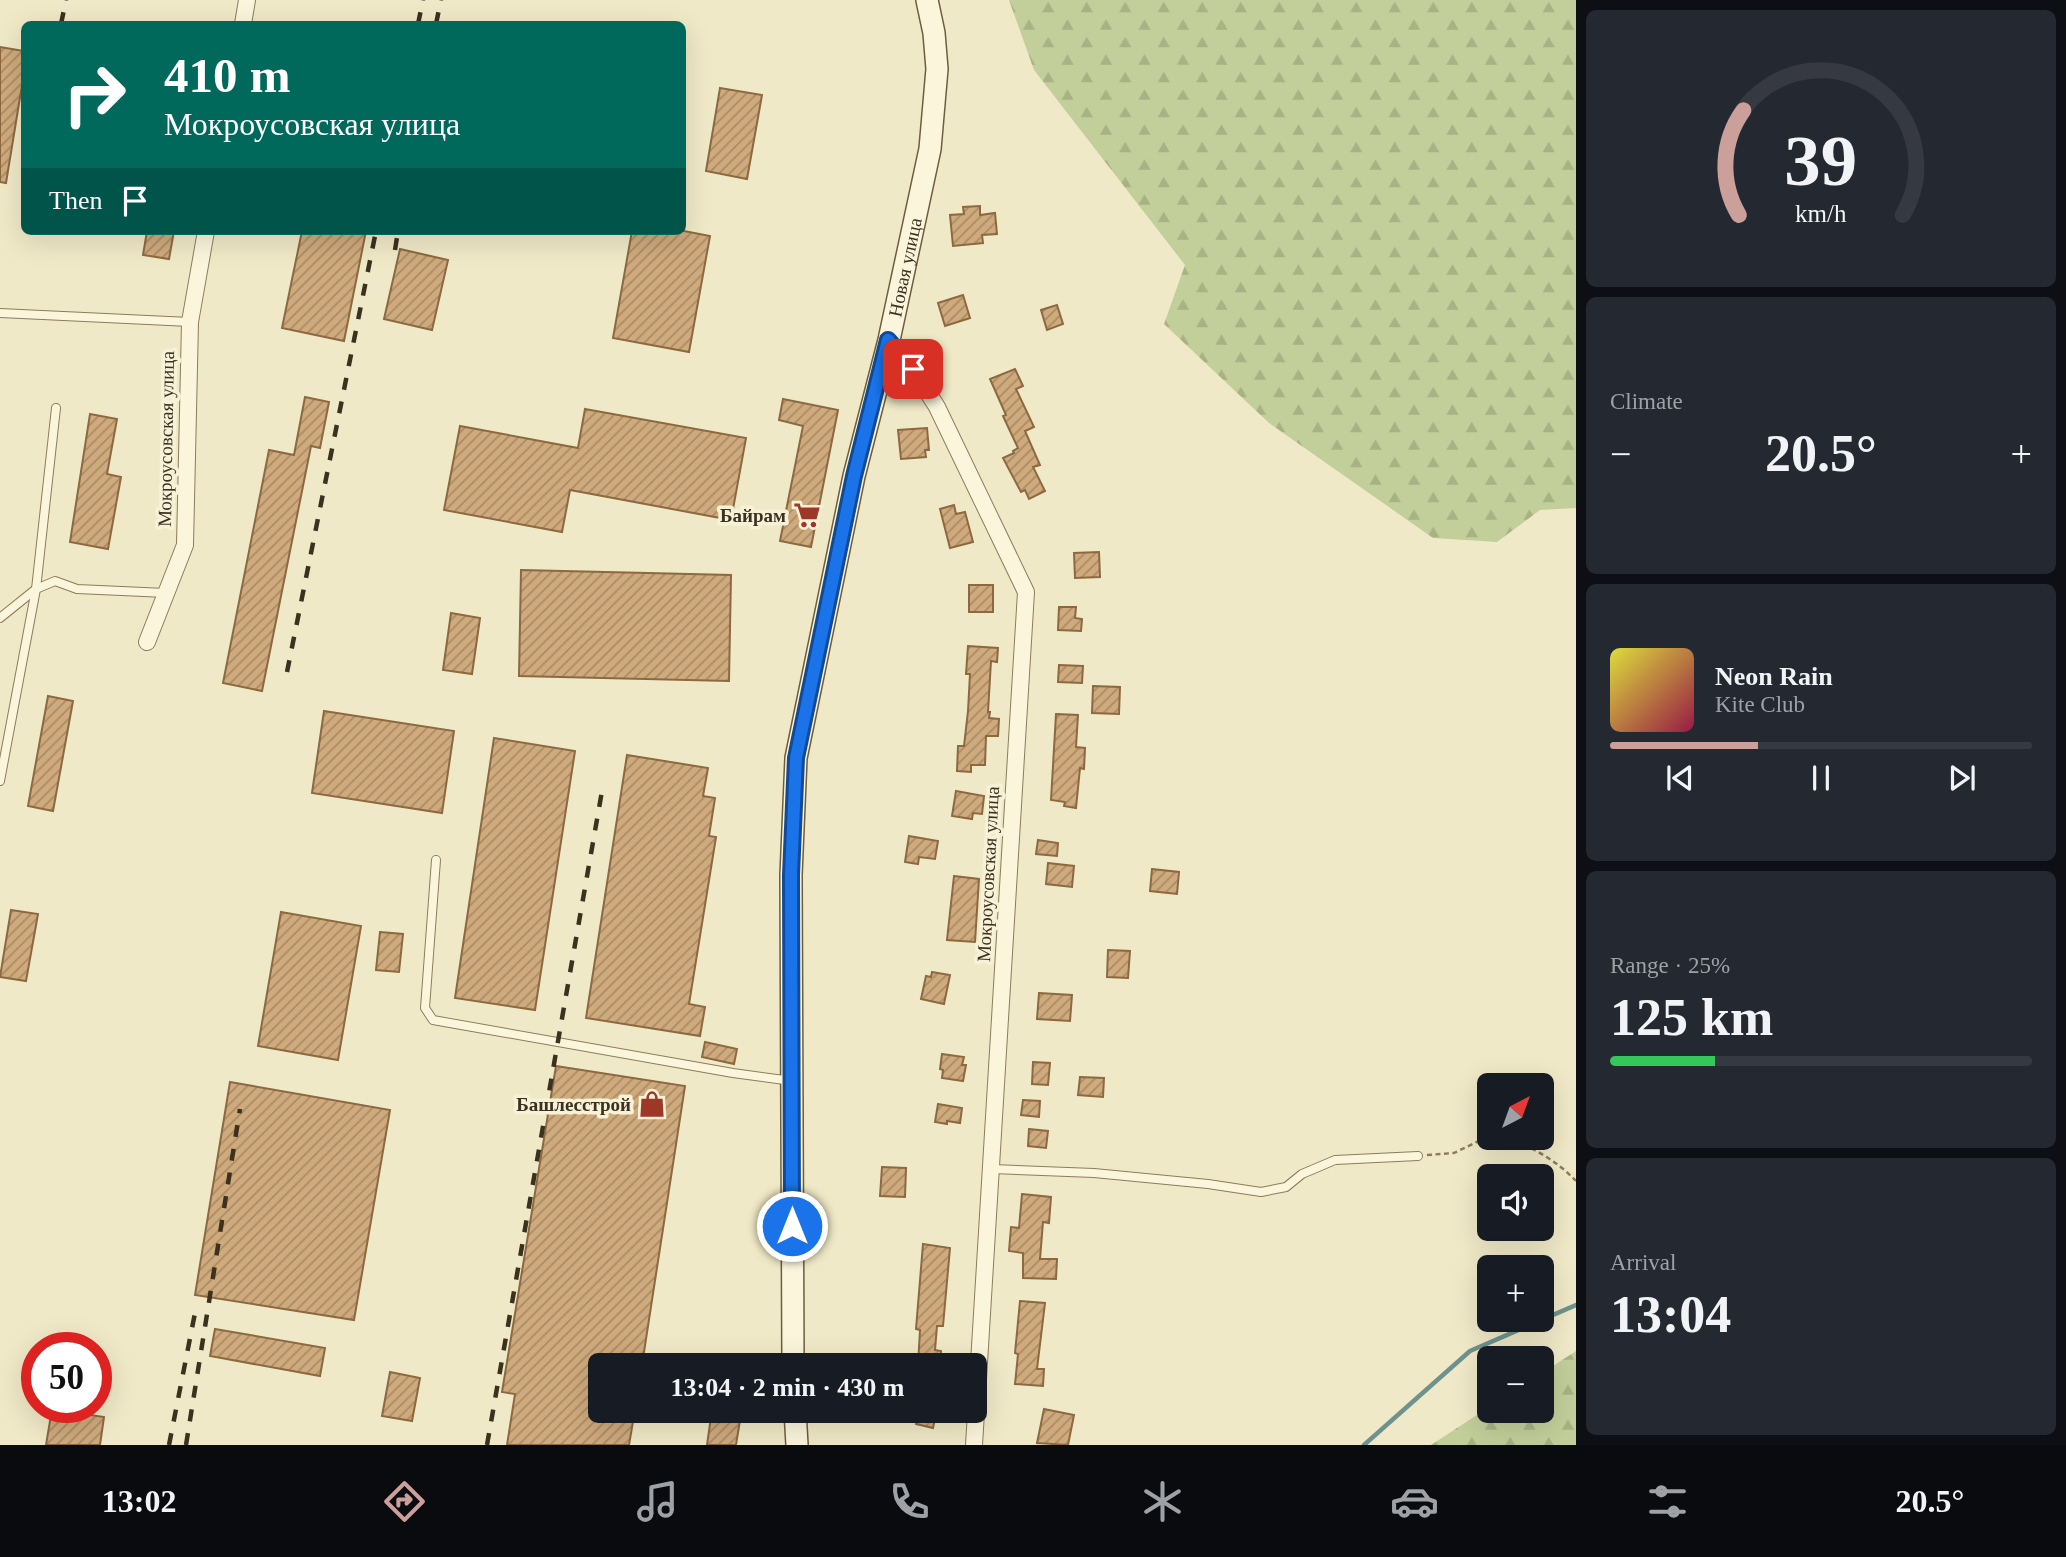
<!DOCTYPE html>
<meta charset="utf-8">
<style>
:root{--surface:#171b24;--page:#242831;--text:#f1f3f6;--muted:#9ea1a6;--line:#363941;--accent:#cb9f9a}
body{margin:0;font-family:"Times New Roman",serif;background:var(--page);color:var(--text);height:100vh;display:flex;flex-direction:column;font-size:26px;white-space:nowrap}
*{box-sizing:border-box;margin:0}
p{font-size:23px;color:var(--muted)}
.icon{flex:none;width:38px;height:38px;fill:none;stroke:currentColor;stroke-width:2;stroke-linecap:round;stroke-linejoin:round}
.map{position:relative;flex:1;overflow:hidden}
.panel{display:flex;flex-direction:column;gap:10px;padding:10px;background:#0d0f14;width:490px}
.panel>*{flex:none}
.top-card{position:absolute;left:21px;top:21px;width:665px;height:214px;border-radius:10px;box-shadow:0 7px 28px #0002;background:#00695c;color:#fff;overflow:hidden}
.needle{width:46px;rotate:41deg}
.tools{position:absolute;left:1477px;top:1073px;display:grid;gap:14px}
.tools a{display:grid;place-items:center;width:77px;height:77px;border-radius:10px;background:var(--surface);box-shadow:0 7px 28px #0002;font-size:35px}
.speed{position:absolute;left:21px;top:1332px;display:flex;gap:14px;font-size:35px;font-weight:700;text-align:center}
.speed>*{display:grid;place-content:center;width:91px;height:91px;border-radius:50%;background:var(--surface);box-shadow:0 7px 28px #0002;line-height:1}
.speed .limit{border:10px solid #d22;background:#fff;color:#111}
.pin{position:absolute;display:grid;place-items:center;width:60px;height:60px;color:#fff;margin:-30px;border-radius:14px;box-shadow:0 4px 10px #0006}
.me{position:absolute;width:77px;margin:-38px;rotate:0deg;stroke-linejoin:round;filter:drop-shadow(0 0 5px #0008)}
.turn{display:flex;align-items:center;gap:24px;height:147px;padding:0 28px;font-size:32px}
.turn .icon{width:91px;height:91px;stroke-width:2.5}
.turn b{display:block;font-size:49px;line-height:60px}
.then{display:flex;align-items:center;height:66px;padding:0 28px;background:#0003;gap:14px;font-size:26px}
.big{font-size:52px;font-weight:600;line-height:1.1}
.panel .tile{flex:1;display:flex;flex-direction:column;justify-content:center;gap:10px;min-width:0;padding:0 24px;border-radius:10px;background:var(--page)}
.panel .dial{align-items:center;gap:0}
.dial svg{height:182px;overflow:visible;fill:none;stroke:var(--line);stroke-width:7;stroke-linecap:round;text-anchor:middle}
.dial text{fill:var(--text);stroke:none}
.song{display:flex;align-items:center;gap:21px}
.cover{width:84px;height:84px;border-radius:10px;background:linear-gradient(135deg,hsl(60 70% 55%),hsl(340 70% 35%))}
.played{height:7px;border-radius:4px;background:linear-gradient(90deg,var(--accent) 35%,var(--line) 35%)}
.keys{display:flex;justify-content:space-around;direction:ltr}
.heat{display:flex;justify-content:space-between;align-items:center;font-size:38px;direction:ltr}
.charge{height:10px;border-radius:5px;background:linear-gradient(90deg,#34c759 25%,var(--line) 0)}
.trip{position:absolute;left:588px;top:1353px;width:399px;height:70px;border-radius:10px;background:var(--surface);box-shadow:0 7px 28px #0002;font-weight:600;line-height:70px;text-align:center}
.menu{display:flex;height:112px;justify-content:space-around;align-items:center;background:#090b0e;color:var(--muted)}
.menu .icon{width:49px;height:49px}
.menu .active{color:var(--accent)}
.menu b{font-size:32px;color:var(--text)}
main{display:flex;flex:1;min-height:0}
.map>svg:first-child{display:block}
.forest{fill:url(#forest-firs)}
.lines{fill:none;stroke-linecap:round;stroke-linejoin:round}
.stream{stroke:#6e938e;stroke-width:4.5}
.building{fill:url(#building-hatch);stroke:#8c6940;stroke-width:2}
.service-casing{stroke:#8c7c5b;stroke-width:10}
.minor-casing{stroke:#8c7c5b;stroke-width:18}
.secondary-casing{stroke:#6e5d3e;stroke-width:24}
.path{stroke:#8c7c5b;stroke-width:2.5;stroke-dasharray:5 3.5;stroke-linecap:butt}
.service{stroke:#faf5db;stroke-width:8}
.minor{stroke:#faf5db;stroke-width:16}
.secondary{stroke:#faf5db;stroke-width:21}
.rail{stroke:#3c311f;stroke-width:4.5;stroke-dasharray:12 12;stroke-linecap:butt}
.route-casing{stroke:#114b97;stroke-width:18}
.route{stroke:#1a73e8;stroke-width:12}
.labels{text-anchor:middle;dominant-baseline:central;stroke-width:7;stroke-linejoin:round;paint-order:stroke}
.street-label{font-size:19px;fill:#3c311f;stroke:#f7f2d7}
.poi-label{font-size:19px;font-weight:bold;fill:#3c311f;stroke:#f7f2d7;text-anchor:end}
</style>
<main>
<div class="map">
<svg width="1576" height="1445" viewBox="0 0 1576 1445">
<defs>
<pattern id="forest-firs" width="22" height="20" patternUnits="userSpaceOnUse" patternTransform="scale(1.75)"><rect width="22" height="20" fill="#c2cf9a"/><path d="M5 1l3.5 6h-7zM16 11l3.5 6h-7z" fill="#a8b284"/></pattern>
<pattern id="building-hatch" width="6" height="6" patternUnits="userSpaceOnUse" patternTransform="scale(1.75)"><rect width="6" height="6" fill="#cfaa7c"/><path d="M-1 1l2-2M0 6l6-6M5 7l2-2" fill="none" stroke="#a98b65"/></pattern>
</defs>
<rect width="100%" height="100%" fill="#f0e9c7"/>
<g class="forest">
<polygon points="1009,0 1576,0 1576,508 1540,510 1497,542 1433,538 1269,423 1164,324 1185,265 1034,70"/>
<polygon points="1576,1351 1576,1445 1431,1445 1489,1407 1489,1410 1542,1410 1542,1373"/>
</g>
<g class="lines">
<polyline class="stream" points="1364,1445 1470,1351 1576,1305"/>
</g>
<g class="building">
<polygon points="0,47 24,51 24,73 6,183 0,182"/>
<polygon points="720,88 762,95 747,179 706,171"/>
<polygon points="980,206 980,215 995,213 997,234 982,235 983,243 953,246 950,215 964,214 963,207"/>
<polygon points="147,231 174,231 169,259 143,255"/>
<polygon points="302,231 366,231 344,341 282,328"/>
<polygon points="632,231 684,231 710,236 689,352 613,338"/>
<polygon points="400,249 448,260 432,330 384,319"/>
<polygon points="963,295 970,318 945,326 938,303"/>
<polygon points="1057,305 1063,324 1047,330 1041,310"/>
<polygon points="1015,369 1023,386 1016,389 1034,427 1025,431 1040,465 1033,467 1045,491 1029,499 1025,490 1021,492 1003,458 1014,453 1013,451 1018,448 1003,416 1006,415 990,379"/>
<polygon points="305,397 329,402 320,448 311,446 262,691 223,683 269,450 294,455"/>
<polygon points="783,399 838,410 811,547 780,541 803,426 779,420"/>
<polygon points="585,409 746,438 731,520 570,490 562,532 444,510 460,426 578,448"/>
<polygon points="90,414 117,419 107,474 121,477 108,549 70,542"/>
<polygon points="927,428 929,450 925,450 926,457 901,459 898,430"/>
<polygon points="954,505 956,514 965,512 973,542 950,548 940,509"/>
<polygon points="1099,552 1100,577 1075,578 1074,553"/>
<polygon points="521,570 731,575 729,681 519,676"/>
<rect x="969" y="585" width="24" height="27"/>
<polygon points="1059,607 1076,607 1075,618 1082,619 1081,631 1058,630"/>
<polygon points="451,613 480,618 472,674 443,670"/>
<polygon points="968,646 998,648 997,662 991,661 988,712 990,712 989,718 999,719 998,736 986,736 985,765 971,765 971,772 957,771 958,746 964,746 968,711 970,674 966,674"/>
<polygon points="1059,665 1083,666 1082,683 1058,682"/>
<polygon points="1093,686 1120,687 1119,714 1092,713"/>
<polygon points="48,696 73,701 53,811 28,806"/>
<polygon points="324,711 454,731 442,813 312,793"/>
<polygon points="1056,714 1078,715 1076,747 1085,748 1084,769 1080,768 1076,808 1064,806 1065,802 1051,800"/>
<polygon points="494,738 575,751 535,1010 455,998"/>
<polygon points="627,755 708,768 703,796 715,798 709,836 716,837 689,1004 705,1007 700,1036 586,1018"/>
<polygon points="956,791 984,796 982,814 973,813 972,819 952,816"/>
<polygon points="909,836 938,841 935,859 919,857 918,864 905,862"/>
<polygon points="1038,840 1058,843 1057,856 1036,854"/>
<polygon points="1048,863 1074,866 1072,887 1046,884"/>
<polygon points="1152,869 1179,872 1177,894 1150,891"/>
<polygon points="954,876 979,879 975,942 947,940"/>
<polygon points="11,910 38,914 26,981 0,977"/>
<polygon points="281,912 361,926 338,1060 258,1046"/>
<polygon points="380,932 403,934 399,972 376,970"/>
<polygon points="1108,950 1130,951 1128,978 1107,977"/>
<polygon points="932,972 950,975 944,1004 921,999 926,976 931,977"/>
<polygon points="1039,993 1072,995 1070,1021 1037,1019"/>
<polygon points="705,1042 737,1049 734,1064 702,1057"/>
<polygon points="942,1054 964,1057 962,1065 966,1065 963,1081 942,1078 943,1070 940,1069"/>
<polygon points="1033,1062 1050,1063 1048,1085 1032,1084"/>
<polygon points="556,1066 685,1086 642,1365 600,1365 600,1410 635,1410 629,1445 507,1445 515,1394 502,1392"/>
<polygon points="1080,1077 1104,1078 1103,1097 1078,1095"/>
<polygon points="230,1082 390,1110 354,1320 195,1295"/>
<polygon points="1023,1100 1040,1101 1039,1117 1021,1115"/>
<polygon points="938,1104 962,1108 960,1123 947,1121 947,1124 935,1122"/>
<polygon points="1029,1129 1048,1131 1046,1148 1028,1146"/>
<polygon points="882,1167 906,1168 905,1197 880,1196"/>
<polygon points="1022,1194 1051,1197 1049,1223 1043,1222 1040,1259 1057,1259 1056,1279 1023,1278 1023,1253 1009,1251 1011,1227 1019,1228"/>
<polygon points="923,1244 950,1248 943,1326 937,1326 935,1350 941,1351 940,1365 918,1365 920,1330 916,1329"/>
<polygon points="1020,1301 1045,1303 1037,1369 1044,1369 1043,1386 1015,1384 1018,1354 1015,1353"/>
<polygon points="215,1329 325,1348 320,1376 210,1356"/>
<polygon points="390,1372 420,1378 412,1421 382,1416"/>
<polygon points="52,1409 104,1417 100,1445 46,1445"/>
<polygon points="1044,1409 1074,1415 1068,1445 1037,1443"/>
<polygon points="712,1410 741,1414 736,1445 707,1445"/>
<polygon points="919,1410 937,1410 933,1428 916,1424"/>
</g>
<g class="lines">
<defs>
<g id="service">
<polyline points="0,313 190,322"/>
<polyline points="56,408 36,589 55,581 77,589 166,593"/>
<polyline points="0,618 36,589"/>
<polyline points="0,781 36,589"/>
<polyline points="436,860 425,1008 433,1020 733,1073 792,1081"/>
<polyline points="992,1169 1094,1173 1208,1184 1261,1192 1286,1187 1302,1174 1335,1160 1418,1156"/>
</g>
<g id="minor">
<polyline points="243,24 247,0"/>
<polyline points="889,340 913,369 937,407 1026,592 974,1445"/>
<polyline points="147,642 185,545 190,322 206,231"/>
</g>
<g id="secondary">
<path id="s1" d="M793,1365l-2,-490 5,-117 58,-282 35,-136 41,-191 7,-80 -3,-36 -7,-33"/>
<polyline points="795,1410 797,1445"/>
</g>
</defs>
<use href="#service" class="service-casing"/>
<use href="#minor" class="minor-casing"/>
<use href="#secondary" class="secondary-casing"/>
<g class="path">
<path d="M1499,1138c28,4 58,23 77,43"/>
<polyline points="1427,1155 1454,1153 1489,1136"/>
</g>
<use href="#service" class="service"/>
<use href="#minor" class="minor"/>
<use href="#secondary" class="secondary"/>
<g class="rail">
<polyline points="61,24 66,0"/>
<polyline points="418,24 423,0"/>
<polyline points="436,24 441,0"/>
<polyline points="395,250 398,231"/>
<polyline points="287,672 376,231"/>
<polyline points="169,1445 195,1313"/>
<polyline points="186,1445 240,1109"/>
<polyline points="487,1445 602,791"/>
</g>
</g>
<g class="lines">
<defs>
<polyline id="route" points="792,1226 791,875 796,758 854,476 888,340 913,369"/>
</defs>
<use href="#route" class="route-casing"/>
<use href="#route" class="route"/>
</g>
<defs>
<symbol id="supermarket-bare" viewBox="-9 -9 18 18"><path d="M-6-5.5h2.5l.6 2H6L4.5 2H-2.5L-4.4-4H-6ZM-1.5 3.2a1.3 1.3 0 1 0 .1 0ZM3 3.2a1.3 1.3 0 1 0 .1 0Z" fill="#9d3829" stroke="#f7f2d7" stroke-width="2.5" paint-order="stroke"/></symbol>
<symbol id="shop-bare" viewBox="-9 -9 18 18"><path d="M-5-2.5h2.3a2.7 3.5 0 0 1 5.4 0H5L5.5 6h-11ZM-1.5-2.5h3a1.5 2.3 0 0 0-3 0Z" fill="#9d3829" stroke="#f7f2d7" stroke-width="2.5" paint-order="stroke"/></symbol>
</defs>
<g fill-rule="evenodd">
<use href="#supermarket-bare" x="788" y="496" width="38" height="38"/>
<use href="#shop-bare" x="633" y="1085" width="38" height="38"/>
</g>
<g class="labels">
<g class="street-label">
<text stroke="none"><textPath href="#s1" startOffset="1110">Новая улица</textPath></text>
<text transform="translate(166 439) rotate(-89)">Мокроусовская улица</text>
<text transform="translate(988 874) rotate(-87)">Мокроусовская улица</text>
</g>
<g class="poi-label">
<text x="786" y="515">Байрам</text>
<text x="631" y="1104">Башлесстрой</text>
</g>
</g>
</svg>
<div class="tools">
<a><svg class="needle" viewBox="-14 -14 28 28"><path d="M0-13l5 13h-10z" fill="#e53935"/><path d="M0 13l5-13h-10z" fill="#9ea1a6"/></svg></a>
<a><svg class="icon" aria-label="sound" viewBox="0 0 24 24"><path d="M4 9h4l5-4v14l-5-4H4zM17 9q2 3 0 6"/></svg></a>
<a>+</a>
<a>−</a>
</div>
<div class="speed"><div class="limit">50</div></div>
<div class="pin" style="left:913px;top:369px;background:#d93025"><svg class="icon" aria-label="arrive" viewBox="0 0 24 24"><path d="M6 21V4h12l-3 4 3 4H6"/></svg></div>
<svg class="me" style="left:792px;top:1226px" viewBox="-20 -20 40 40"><circle r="17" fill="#1a73e8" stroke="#fff" stroke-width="3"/><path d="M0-11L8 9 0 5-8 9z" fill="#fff"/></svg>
<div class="trip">13:04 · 2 min · 430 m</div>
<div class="top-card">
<div class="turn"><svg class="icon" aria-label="right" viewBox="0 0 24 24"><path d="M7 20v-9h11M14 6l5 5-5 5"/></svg><div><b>410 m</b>Мокроусовская улица</div></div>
<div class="then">Then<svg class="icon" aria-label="arrive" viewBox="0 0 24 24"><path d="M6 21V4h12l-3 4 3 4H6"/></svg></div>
</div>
</div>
<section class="panel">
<div class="tile dial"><svg viewBox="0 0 100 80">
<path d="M14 69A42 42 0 1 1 86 69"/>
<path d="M14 69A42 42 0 0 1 16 23" stroke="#cb9f9a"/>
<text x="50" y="56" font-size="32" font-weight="700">39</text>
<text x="50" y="72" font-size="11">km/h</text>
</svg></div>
<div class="tile"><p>Climate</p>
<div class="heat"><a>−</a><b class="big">20.5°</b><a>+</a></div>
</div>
<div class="tile">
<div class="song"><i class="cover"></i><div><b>Neon Rain</b><p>Kite Club</p></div></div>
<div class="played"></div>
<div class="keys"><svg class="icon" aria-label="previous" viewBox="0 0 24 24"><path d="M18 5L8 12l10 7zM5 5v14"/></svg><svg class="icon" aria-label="pause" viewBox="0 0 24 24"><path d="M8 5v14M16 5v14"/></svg><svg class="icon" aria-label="next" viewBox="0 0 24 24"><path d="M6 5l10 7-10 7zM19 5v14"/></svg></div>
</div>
<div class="tile"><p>Range · 25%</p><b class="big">125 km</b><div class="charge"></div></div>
<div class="tile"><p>Arrival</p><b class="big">13:04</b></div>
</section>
</main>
<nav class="menu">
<b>13:02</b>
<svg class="icon active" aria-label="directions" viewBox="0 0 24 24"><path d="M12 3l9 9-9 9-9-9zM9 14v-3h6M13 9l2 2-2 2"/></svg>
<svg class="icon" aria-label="music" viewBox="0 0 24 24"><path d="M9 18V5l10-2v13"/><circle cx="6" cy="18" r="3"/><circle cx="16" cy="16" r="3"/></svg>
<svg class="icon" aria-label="phone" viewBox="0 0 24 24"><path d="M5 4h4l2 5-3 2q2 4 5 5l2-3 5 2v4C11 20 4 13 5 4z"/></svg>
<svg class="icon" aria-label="climate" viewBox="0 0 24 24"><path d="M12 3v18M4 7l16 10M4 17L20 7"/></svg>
<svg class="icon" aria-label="car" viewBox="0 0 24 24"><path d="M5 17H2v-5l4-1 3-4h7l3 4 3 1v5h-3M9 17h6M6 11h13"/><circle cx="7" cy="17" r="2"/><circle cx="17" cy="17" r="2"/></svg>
<svg class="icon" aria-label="filters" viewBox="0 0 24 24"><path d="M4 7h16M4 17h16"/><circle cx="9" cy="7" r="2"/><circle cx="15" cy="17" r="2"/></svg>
<b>20.5°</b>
</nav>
